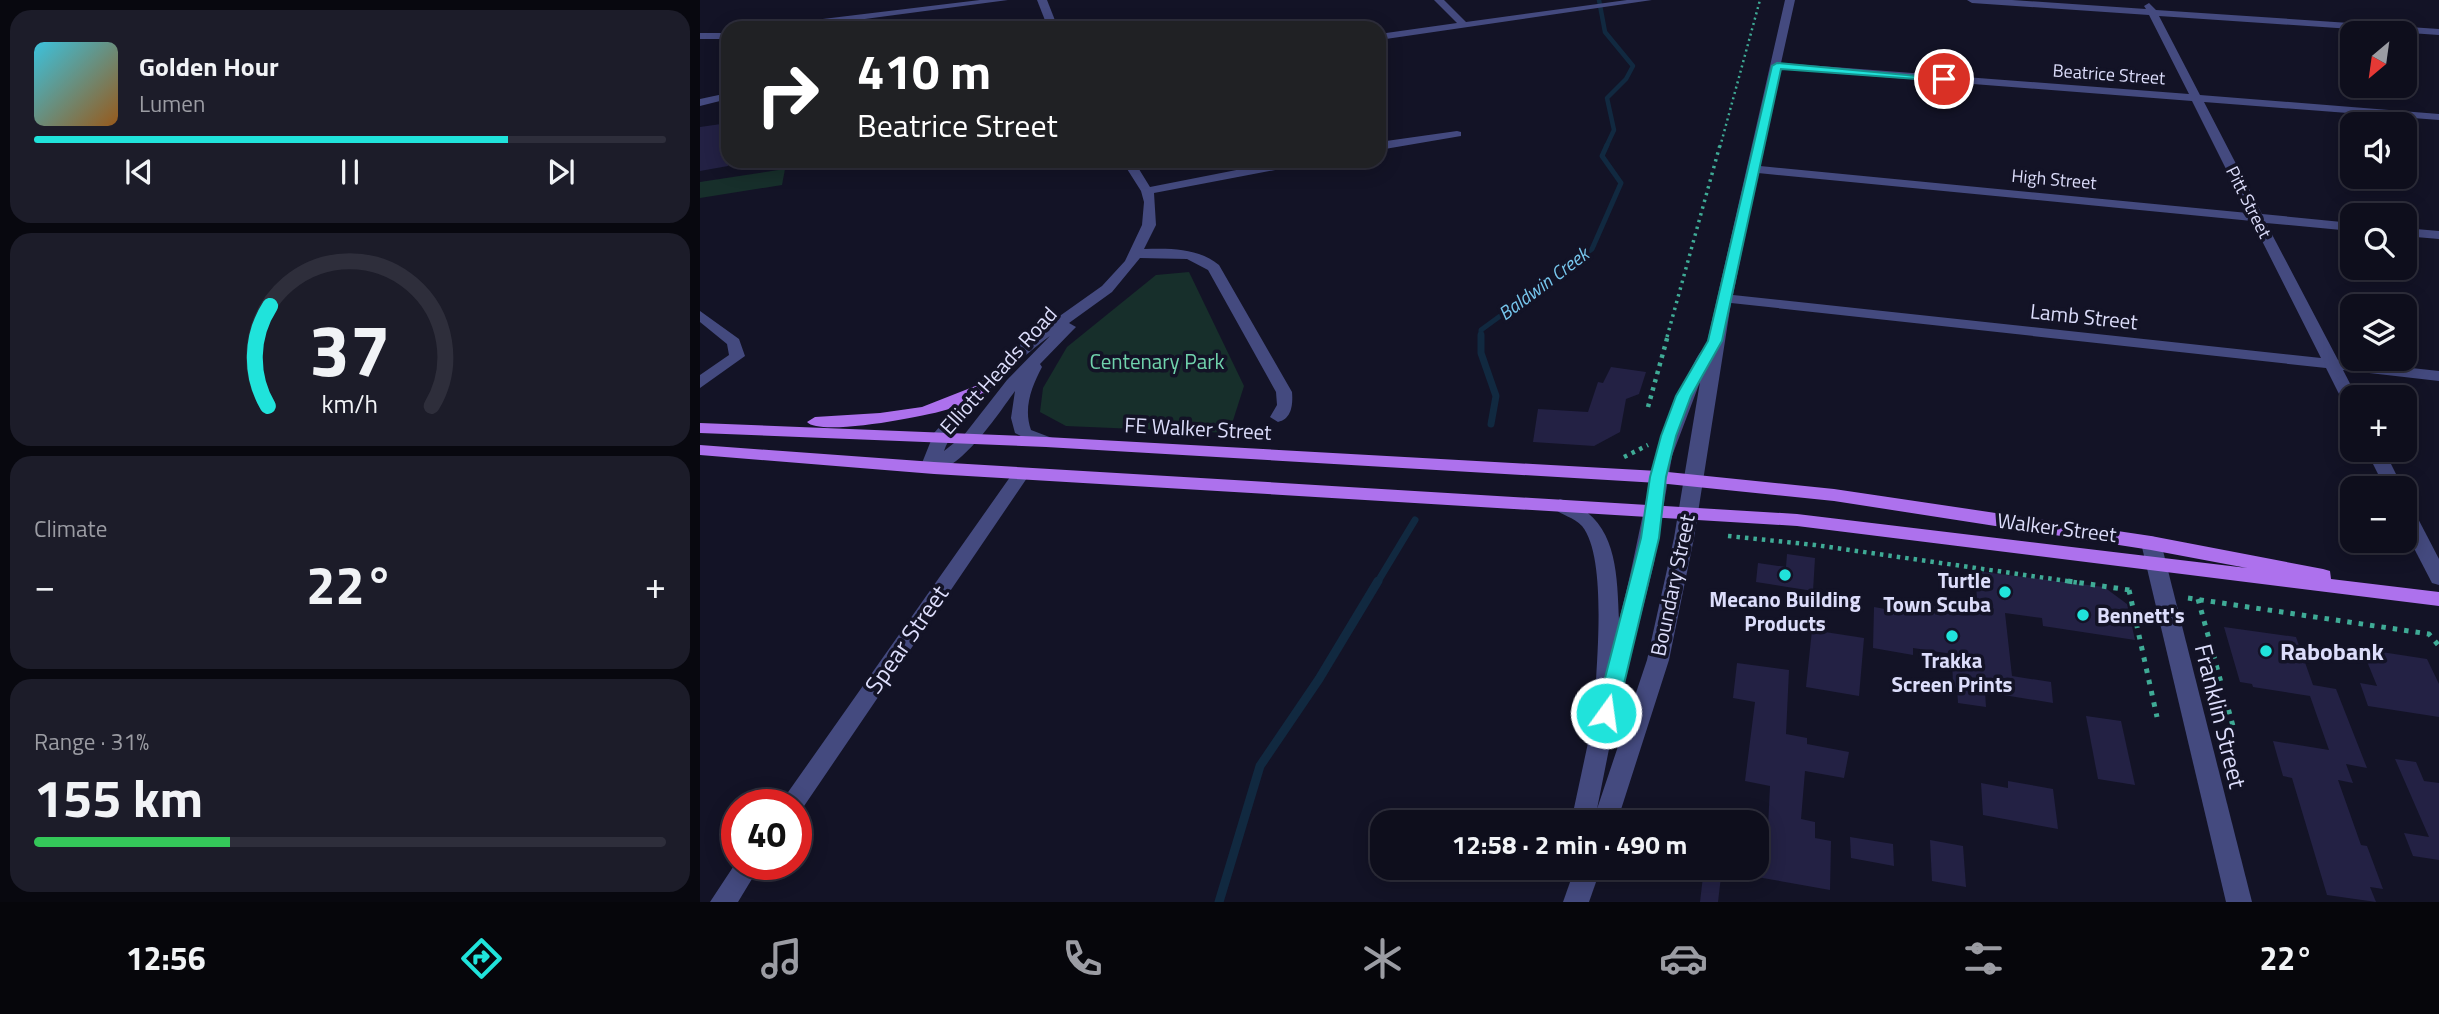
<!DOCTYPE html>
<meta charset="utf-8">
<style>
:root{--surface:#0e0e1c;--page:#1c1c29;--text:#f1f3f6;--muted:#9b9ca3;--line:#2e2e3b;--accent:#20e3db}
body{margin:0;font-family:"Titillium Web",sans-serif;background:var(--page);color:var(--text);height:100vh;display:flex;flex-direction:column;font-size:26px;white-space:nowrap}
*{box-sizing:border-box;margin:0}
p{font-size:23px;color:var(--muted)}
.icon{flex:none;width:38px;height:38px;fill:none;stroke:currentColor;stroke-width:2;stroke-linecap:round;stroke-linejoin:round}
.map{position:relative;flex:1;overflow:hidden}
.drawer{display:flex;flex-direction:column;gap:10px;padding:10px;background:#08080f;width:700px}
.drawer>*{flex:none}
.hud{position:absolute;left:21px;top:21px;width:665px;height:147px;border-radius:21px;box-shadow:0 4px 18px #0003,0 0 0 2px var(--line);background:#202124;color:#fff;overflow:hidden}
.needle{width:46px;rotate:209deg}
.buttons{position:absolute;left:1640px;top:21px;display:grid;gap:14px}
.buttons a{display:grid;place-items:center;width:77px;height:77px;border-radius:14px;background:var(--surface);box-shadow:0 4px 18px #0003,0 0 0 2px var(--line);font-size:35px}
.speed{position:absolute;left:21px;top:789px;display:flex;gap:14px;font-size:35px;font-weight:700;text-align:center}
.speed>*{display:grid;place-content:center;width:91px;height:91px;border-radius:50%;background:var(--surface);box-shadow:0 4px 18px #0003,0 0 0 2px var(--line);line-height:1}
.speed .limit{border:10px solid #d22;background:#fff;color:#111}
.pin{position:absolute;display:grid;place-items:center;width:60px;height:60px;color:#fff;margin:-30px;border:4px solid #fff;border-radius:50%;box-shadow:0 2px 7px #0007}
.me{position:absolute;width:77px;margin:-38px;rotate:14deg;stroke-linejoin:round;filter:drop-shadow(0 0 5px #0008)}
.turn{display:flex;align-items:center;gap:24px;height:147px;padding:0 21px;font-size:32px}
.turn .icon{width:91px;height:91px;stroke-width:2.5}
.turn b{display:block;font-size:49px;line-height:60px}
.big{font-size:52px;font-weight:700;line-height:1.1}
.drawer .card{flex:1;display:flex;flex-direction:column;justify-content:center;gap:10px;min-width:0;padding:0 24px;border-radius:21px;background:var(--page)}
.drawer .dial{align-items:center;gap:0}
.dial svg{height:182px;overflow:visible;fill:none;stroke:var(--line);stroke-width:7;stroke-linecap:round;text-anchor:middle}
.dial text{fill:var(--text);stroke:none}
.song{display:flex;align-items:center;gap:21px}
.cover{width:84px;height:84px;border-radius:10px;background:linear-gradient(135deg,hsl(190 70% 55%),hsl(30 70% 35%))}
.played{height:7px;border-radius:4px;background:linear-gradient(90deg,var(--accent) 75%,var(--line) 75%)}
.keys{display:flex;justify-content:space-around;direction:ltr}
.heat{display:flex;justify-content:space-between;align-items:center;font-size:38px;direction:ltr}
.charge{height:10px;border-radius:5px;background:linear-gradient(90deg,#34c759 31%,var(--line) 0)}
.trip{position:absolute;left:670px;top:810px;width:399px;height:70px;border-radius:21px;background:var(--surface);box-shadow:0 4px 18px #0003,0 0 0 2px var(--line);font-weight:700;line-height:70px;text-align:center}
.tab-bar{display:flex;height:112px;justify-content:space-around;align-items:center;background:#06060b;color:var(--muted)}
.tab-bar .icon{width:49px;height:49px}
.tab-bar .on{color:var(--accent)}
.tab-bar b{font-size:32px;color:var(--text)}
main{display:flex;flex:1;min-height:0}
.map>svg:first-child{display:block}
.green{fill:#172f2b}
.lines{fill:none;stroke-linecap:round;stroke-linejoin:round}
.stream-far3{stroke:#112940;stroke-width:4.5}
.stream-far2{stroke:#112940;stroke-width:5}
.stream-far1{stroke:#112940;stroke-width:7}
.stream{stroke:#112940;stroke-width:9}
.building{fill:#232144}
.path-far3{stroke:#3fab96;stroke-width:2.5;stroke-dasharray:2 3.5;stroke-linecap:butt}
.path-far2{stroke:#3fab96;stroke-width:3.5;stroke-dasharray:2.5 4.5;stroke-linecap:butt}
.path-far1{stroke:#3fab96;stroke-width:4.5;stroke-dasharray:3.5 5;stroke-linecap:butt}
.path{stroke:#3fab96;stroke-width:5;stroke-dasharray:4.5 7;stroke-linecap:butt}
.minor{fill:#444a7f;fill-rule:evenodd}
.major{fill:#ad71ed;fill-rule:evenodd}
.route{fill:#20e3db;stroke:#15948e;stroke-width:2}
.poi-dot{fill:#20e3db;stroke:#131326;stroke-width:2.5}
.labels{text-anchor:middle;dominant-baseline:central;stroke-width:7;stroke-linejoin:round;paint-order:stroke}
.far-street-label{font-size:18px;fill:#dcddfb;stroke:#131326}
.far-water-label{font-size:19px;font-style:italic;fill:#77c7ee;stroke:#131326}
.street-label{font-size:21px;fill:#dcddfb;stroke:#131326}
.park-label{font-size:21px;fill:#70d2ac;stroke:#131326}
.poi-label{font-size:21px;font-weight:bold;fill:#dcddfb;stroke:#131326}
.near-street-label{font-size:24px;fill:#dcddfb;stroke:#131326}
.near-poi-label{font-size:24px;font-weight:bold;fill:#dcddfb;stroke:#131326;text-anchor:start}
</style>
<main>
<section class="drawer">
<div class="card">
<div class="song"><i class="cover"></i><div><b>Golden Hour</b><p>Lumen</p></div></div>
<div class="played"></div>
<div class="keys"><svg class="icon" aria-label="previous" viewBox="0 0 24 24"><path d="M18 5L8 12l10 7zM5 5v14"/></svg><svg class="icon" aria-label="pause" viewBox="0 0 24 24"><path d="M8 5v14M16 5v14"/></svg><svg class="icon" aria-label="next" viewBox="0 0 24 24"><path d="M6 5l10 7-10 7zM19 5v14"/></svg></div>
</div>
<div class="card dial"><svg viewBox="0 0 100 80">
<path d="M14 69A42 42 0 1 1 86 69"/>
<path d="M14 69A42 42 0 0 1 15 25" stroke="#20e3db"/>
<text x="50" y="56" font-size="32" font-weight="700">37</text>
<text x="50" y="72" font-size="11">km/h</text>
</svg></div>
<div class="card"><p>Climate</p>
<div class="heat"><a>−</a><b class="big">22°</b><a>+</a></div>
</div>
<div class="card"><p>Range · 31%</p><b class="big">155 km</b><div class="charge"></div></div>
</section>
<div class="map">
<svg width="1739" height="902" viewBox="0 0 1739 902">
<rect width="100%" height="100%" fill="#131326"/>
<g class="green">
<polygon points="85,169 82,185 0,198 0,182"/>
<polygon points="489,272 544,386 529,433 366,426 340,412 343,388 367,347 456,275"/>
</g>
<g class="lines">
<polyline class="stream-far3" points="899,0 905,32 933,66 926,79 907,98 914,130 906,147"/>
<polyline class="stream-far2" points="781,337 781,330 892,249 921,183 902,156 907,145"/>
<g class="stream-far1">
<polyline points="781,335 781,353 796,396 791,424"/>
<polyline points="677,583 715,520"/>
</g>
<polyline class="stream" points="519,902 560,766 619,679 678,581"/>
</g>
<g class="building">
<polygon points="28,123 28,166 0,171 0,127"/>
<polygon points="911,367 946,372 939,394 926,399 920,432 894,446 833,442 838,409 888,412 898,382 903,383"/>
<polygon points="1087,554 1115,558 1113,591 1056,582 1058,563 1086,567"/>
<polygon points="1275,571 1404,587 1427,604 1435,640 1343,626 1342,618 1305,613 1312,676 1351,682 1353,703 1285,692 1286,707 1258,703 1257,688 1253,687 1252,654 1213,648 1213,655 1173,648 1174,607 1185,609 1185,604 1227,611 1227,605 1278,613"/>
<polygon points="1524,627 1596,637 1613,685 1636,689 1667,768 1646,764 1653,783 1638,780 1661,845 1667,846 1683,889 1670,887 1676,902 1627,895 1592,778 1583,776 1573,741 1629,750 1610,696 1553,687 1552,684 1540,682"/>
<polygon points="1112,630 1164,638 1159,696 1106,687"/>
<polygon points="1662,649 1727,659 1739,684 1739,717 1668,706 1660,683 1677,686"/>
<polygon points="1037,663 1089,670 1086,734 1107,738 1107,744 1149,752 1144,778 1105,771 1101,819 1115,822 1115,838 1131,841 1130,890 1057,877 1057,827 1068,827 1070,786 1045,781 1055,702 1033,698"/>
<polygon points="1386,716 1421,721 1435,785 1398,779"/>
<polygon points="1695,759 1716,762 1724,781 1739,783 1739,860 1713,856 1704,833 1729,837"/>
<polygon points="1308,781 1353,789 1358,829 1283,815 1281,783 1308,788"/>
<polygon points="1150,837 1193,844 1194,866 1151,858"/>
<polygon points="1230,840 1263,846 1266,887 1232,881"/>
<polygon points="1004,868 1022,868 1018,902 1000,902"/>
</g>
<g class="lines">
<polyline class="path-far3" points="1020,147 1060,0"/>
<polyline class="path-far2" points="967,337 1020,145"/>
<g class="path-far1">
<polyline points="948,407 968,335"/>
<polyline points="924,457 948,445"/>
<polyline points="1028,536 1115,545 1381,583"/>
</g>
<g class="path">
<polyline points="1368,581 1436,591"/>
<polyline points="1429,590 1457,717"/>
<polyline points="1488,598 1729,634 1739,646"/>
<polyline points="1498,599 1533,726"/>
</g>
<g class="minor">
<polygon points="280,0 308,0 97,28 68,28 73,25"/>
<polygon points="337,0 347,0 358,28 348,28"/>
<polygon points="734,0 744,0 766,22 927,0 952,0 679,40 679,34 757,23"/>
<path d="M1085,0h10l-14,63 408,31 -40,-79 -177,-12 -5,-3h45l134,9 -2,-3 5,-3 7,7 283,19v6l-280,-19 41,79 239,19v6l-235,-18 58,112 90,9v8l-86,-8 72,137 101,11v10l-96,-11 14,27h-5v12l-8,-5 -18,-36 -595,-65 -37,235 -25,122 -52,162h-46l29,-135 -4,-6c2,-37 9,-127 -14,-155 -9,-10 -24,-11 -31,-21l9,-6c57,16 57,71 59,121 23,-83 29,-169 70,-247 5,-9 9,-21 17,-26zM1080,69l412,32 56,112 -488,-47zM1058,173l494,48 69,137 -588,-63zM1000,382l-26,156 -27,122 -50,149 17,-85 40,-161 18,-107z"/>
<rect x="0" y="33" width="28" height="6"/>
<polygon points="28,93 28,99 0,106 0,99"/>
<polygon points="757,131 761,132 761,136 679,150 679,142"/>
<path d="M422,161h12l16,26 132,-26h25l-6,4 -147,28 2,32 -12,24c27,-1 54,-1 75,16l73,127c1,12 0,27 -14,30l-8,-5 7,-12 -1,-13 -68,-122 -21,-11 -47,-1 -28,34 -43,31 7,4 -3,3 -33,34 2,3c-10,19 -19,41 -11,63l21,8 3,4 -3,4h-12l-25,-13 -4,-15 4,-27c-17,23 -60,90 -92,81l-3,-4 14,-35 43,-48 46,-43 79,-56 23,-25 17,-36 2,-23 -3,-11zM350,336l-43,44 -43,55 -20,16c12,-34 75,-93 106,-115z"/>
<polygon points="1704,228 1739,231 1739,239 1704,236"/>
<polygon points="0,311 39,339 45,356 0,388 0,375 29,355 27,344 0,322"/>
<polygon points="1666,450 1684,450 1703,488 1685,488"/>
<polygon points="321,468 330,474 327,478 100,812 96,814 96,805 79,805 315,470"/>
<polygon points="1704,503 1713,509 1739,559 1739,585 1732,583 1704,529"/>
<polygon points="1451,536 1458,538 1461,543 1552,902 1526,902 1441,543 1444,538"/>
<polygon points="37,861 37,864 61,864 38,902 10,902"/>
<polygon points="875,868 901,868 889,902 863,902"/>
</g>
<g class="major">
<path d="M283,383l8,5 -2,3c-13,7 -26,14 -40,18 -21,7 -129,28 -142,13l8,-5 65,-4 42,-6z"/>
<polygon points="0,423 346,437 958,471 1134,489 1451,536 1623,569 1630,571 1631,579 1739,592 1739,606 1097,526 234,474 0,455 0,445 234,462 1097,514 1547,568 1451,550 1134,501 958,483 346,447 0,433"/>
</g>
</g>
<polygon class="route" points="1077,63 1249,79 1244,81 1081,69 1022,341 991,396 976,436 966,477 959,538 917,713 914,718 899,718 896,713 941,538 950,477 961,436 976,396 1008,341 1072,66"/>
<g class="poi-dot">
<circle cx="1085" cy="575" r="7"/>
<circle cx="1305" cy="592" r="7"/>
<circle cx="1383" cy="615" r="7"/>
<circle cx="1252" cy="636" r="7"/>
<circle cx="1566" cy="651" r="7"/>
</g>
<g class="labels">
<g class="far-street-label">
<text transform="translate(1409 74) rotate(4)">Beatrice Street</text>
<text transform="translate(1354 179) rotate(5)">High Street</text>
<text transform="translate(1549 202) rotate(63)">Pitt Street</text>
</g>
<g class="far-water-label">
<text transform="translate(843 283) rotate(-37)">Baldwin Creek</text>
</g>
<g class="street-label">
<text transform="translate(1384 316) rotate(6)">Lamb Street</text>
<text transform="translate(298 370) rotate(-48)">Elliott Heads Road</text>
<text transform="translate(498 428) rotate(3)">FE Walker Street</text>
<text transform="translate(1357 527) rotate(7)">Walker Street</text>
<text transform="translate(972 585) rotate(-78)">Boundary Street</text>
</g>
<g class="park-label">
<text x="457" y="361">Centenary Park</text>
</g>
<g class="poi-label">
<text x="1291" y="580" text-anchor="end">Turtle<tspan x="1291" dy="24">Town Scuba</tspan></text>
<text x="1085" y="599">Mecano Building<tspan x="1085" dy="24">Products</tspan></text>
<text x="1397" y="615" text-anchor="start">Bennett's</text>
<text x="1252" y="660">Trakka<tspan x="1252" dy="24">Screen Prints</tspan></text>
</g>
<g class="near-street-label">
<text transform="translate(206 639) rotate(-55)">Spear Street</text>
<text transform="translate(1521 716) rotate(76)">Franklin Street</text>
</g>
<g class="near-poi-label">
<text x="1580" y="651">Rabobank</text>
</g>
</g>
</svg>
<div class="buttons">
<a><svg class="needle" viewBox="-14 -14 28 28"><path d="M0-13l5 13h-10z" fill="#e53935"/><path d="M0 13l5-13h-10z" fill="#9b9ca3"/></svg></a>
<a><svg class="icon" aria-label="sound" viewBox="0 0 24 24"><path d="M4 9h4l5-4v14l-5-4H4zM17 9q2 3 0 6"/></svg></a>
<a><svg class="icon" aria-label="search" viewBox="0 0 24 24"><circle cx="10" cy="10" r="6"/><path d="M15 15l6 6"/></svg></a>
<a><svg class="icon" aria-label="layers" viewBox="0 0 24 24"><path d="M12 4l9 5-9 5-9-5zM3 14l9 5 9-5"/></svg></a>
<a>+</a>
<a>−</a>
</div>
<div class="speed"><div class="limit">40</div></div>
<div class="pin" style="left:1244px;top:79px;background:#d93025"><svg class="icon" aria-label="arrive" viewBox="0 0 24 24"><path d="M6 21V4h12l-3 4 3 4H6"/></svg></div>
<svg class="me" style="left:906px;top:713px" viewBox="-20 -20 40 40"><circle r="17" fill="#20e3db" stroke="#fff" stroke-width="3"/><path d="M0-11L8 9 0 5-8 9z" fill="#fff"/></svg>
<div class="trip">12:58 · 2 min · 490 m</div>
<div class="hud">
<div class="turn"><svg class="icon" aria-label="right" viewBox="0 0 24 24"><path d="M7 20v-9h11M14 6l5 5-5 5"/></svg><div><b>410 m</b>Beatrice Street</div></div>
</div>
</div>
</main>
<nav class="tab-bar">
<b>12:56</b>
<svg class="icon on" aria-label="directions" viewBox="0 0 24 24"><path d="M12 3l9 9-9 9-9-9zM9 14v-3h6M13 9l2 2-2 2"/></svg>
<svg class="icon" aria-label="music" viewBox="0 0 24 24"><path d="M9 18V5l10-2v13"/><circle cx="6" cy="18" r="3"/><circle cx="16" cy="16" r="3"/></svg>
<svg class="icon" aria-label="phone" viewBox="0 0 24 24"><path d="M5 4h4l2 5-3 2q2 4 5 5l2-3 5 2v4C11 20 4 13 5 4z"/></svg>
<svg class="icon" aria-label="climate" viewBox="0 0 24 24"><path d="M12 3v18M4 7l16 10M4 17L20 7"/></svg>
<svg class="icon" aria-label="car" viewBox="0 0 24 24"><path d="M5 17H2v-5l4-1 3-4h7l3 4 3 1v5h-3M9 17h6M6 11h13"/><circle cx="7" cy="17" r="2"/><circle cx="17" cy="17" r="2"/></svg>
<svg class="icon" aria-label="filters" viewBox="0 0 24 24"><path d="M4 7h16M4 17h16"/><circle cx="9" cy="7" r="2"/><circle cx="15" cy="17" r="2"/></svg>
<b>22°</b>
</nav>
